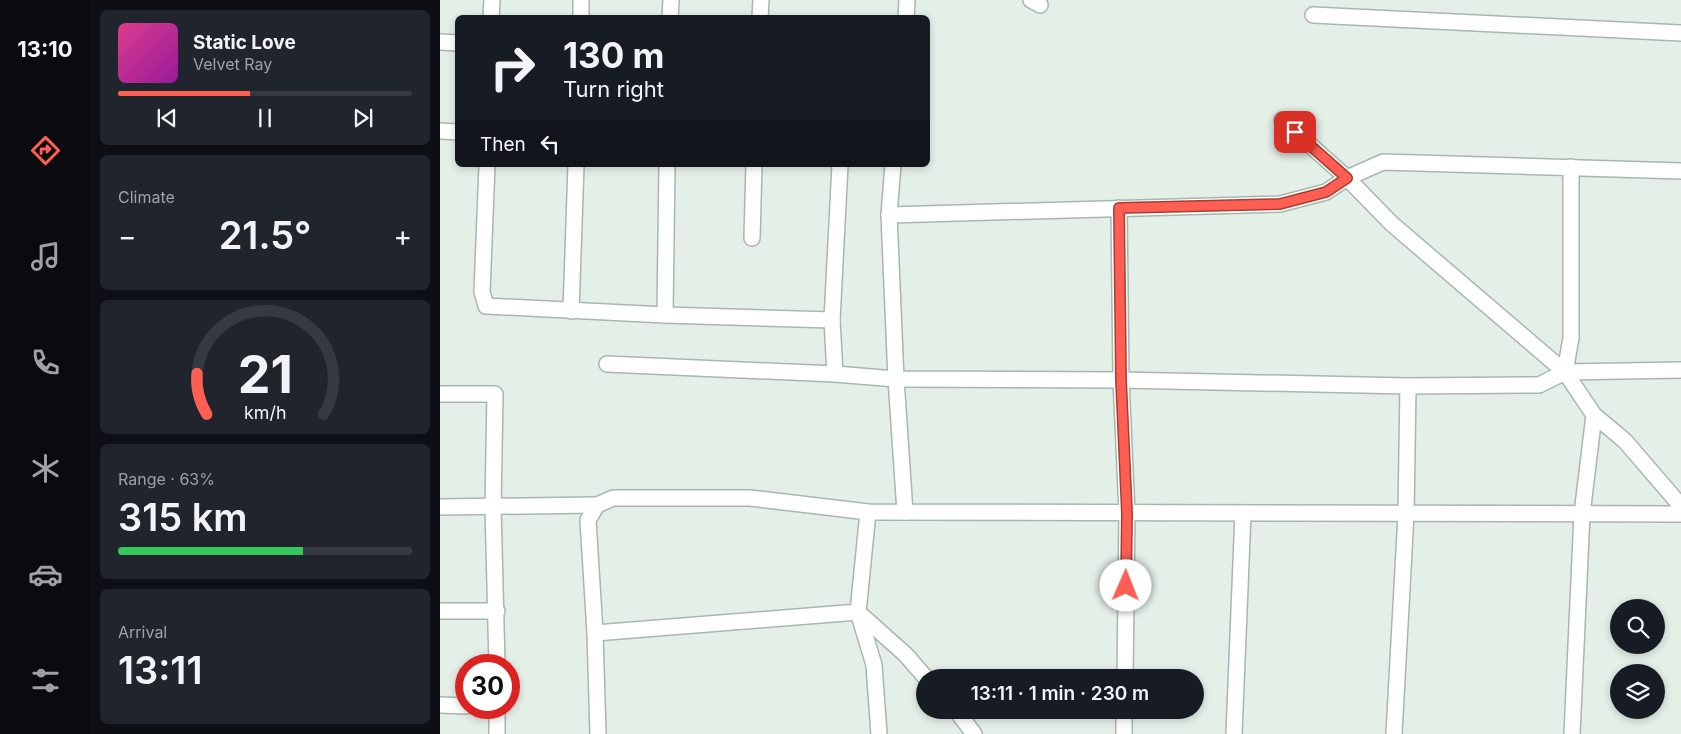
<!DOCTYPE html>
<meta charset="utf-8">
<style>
:root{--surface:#171b24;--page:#20242c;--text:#f1f3f6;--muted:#9ea1a6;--line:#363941;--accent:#ff5f52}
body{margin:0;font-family:Inter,sans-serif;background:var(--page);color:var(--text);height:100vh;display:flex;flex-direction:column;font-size:19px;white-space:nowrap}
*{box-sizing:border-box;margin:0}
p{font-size:16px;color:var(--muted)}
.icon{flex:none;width:28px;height:28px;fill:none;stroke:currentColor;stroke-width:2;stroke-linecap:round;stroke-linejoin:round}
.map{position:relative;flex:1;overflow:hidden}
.sheet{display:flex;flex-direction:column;gap:10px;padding:10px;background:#0d0f14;width:350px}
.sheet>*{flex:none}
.banner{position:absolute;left:15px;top:15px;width:475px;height:152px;border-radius:8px;box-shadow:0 2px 8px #0003;background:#171b24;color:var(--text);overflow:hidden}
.buttons{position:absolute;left:1170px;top:599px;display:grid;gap:10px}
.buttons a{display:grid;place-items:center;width:55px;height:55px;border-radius:50%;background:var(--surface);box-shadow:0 2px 8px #0003;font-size:25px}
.speed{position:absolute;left:15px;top:654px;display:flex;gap:10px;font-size:25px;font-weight:700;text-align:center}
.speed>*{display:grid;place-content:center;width:65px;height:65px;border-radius:50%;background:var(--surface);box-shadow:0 2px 8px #0003;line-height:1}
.speed .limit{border:8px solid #d22;background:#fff;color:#111}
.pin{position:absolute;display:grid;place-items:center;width:42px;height:42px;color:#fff;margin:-21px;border-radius:10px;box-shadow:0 2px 8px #0006}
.me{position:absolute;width:55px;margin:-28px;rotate:1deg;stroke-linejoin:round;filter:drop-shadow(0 0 4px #0008)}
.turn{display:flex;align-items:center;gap:18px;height:105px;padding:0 25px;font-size:22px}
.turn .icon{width:65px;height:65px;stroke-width:2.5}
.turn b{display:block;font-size:35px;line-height:42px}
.then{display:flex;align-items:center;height:48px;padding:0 25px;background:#0003;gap:10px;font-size:19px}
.big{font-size:38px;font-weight:600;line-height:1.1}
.sheet .widget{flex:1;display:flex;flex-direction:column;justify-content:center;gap:8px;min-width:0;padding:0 18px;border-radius:8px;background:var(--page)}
.sheet .dial{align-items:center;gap:0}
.dial svg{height:130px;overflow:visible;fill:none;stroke:var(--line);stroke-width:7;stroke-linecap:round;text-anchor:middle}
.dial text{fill:var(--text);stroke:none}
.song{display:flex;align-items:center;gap:15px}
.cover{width:60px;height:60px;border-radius:8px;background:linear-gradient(135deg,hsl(330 70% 55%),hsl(300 70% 35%))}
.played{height:5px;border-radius:2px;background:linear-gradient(90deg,var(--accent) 45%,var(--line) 45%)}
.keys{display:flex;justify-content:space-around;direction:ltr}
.heat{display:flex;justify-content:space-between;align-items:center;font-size:28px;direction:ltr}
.charge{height:8px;border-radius:4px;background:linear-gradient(90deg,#34c759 63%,var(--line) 0)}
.trip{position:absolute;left:476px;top:669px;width:288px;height:50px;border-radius:25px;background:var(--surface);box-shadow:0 2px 8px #0003;font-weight:600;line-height:50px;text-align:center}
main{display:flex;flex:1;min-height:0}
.dock{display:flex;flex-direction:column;width:90px;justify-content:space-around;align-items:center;background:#090b0e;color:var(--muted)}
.dock .icon{width:35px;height:35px}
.dock .on{color:var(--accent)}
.dock b{font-size:22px;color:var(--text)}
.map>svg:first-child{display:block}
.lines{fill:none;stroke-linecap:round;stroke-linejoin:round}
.minor-casing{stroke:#a6b8ae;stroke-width:18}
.minor{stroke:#fff;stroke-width:15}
.route-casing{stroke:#a63e35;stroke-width:12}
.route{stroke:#ff5f52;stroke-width:9}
</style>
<main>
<nav class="dock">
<b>13:10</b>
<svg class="icon on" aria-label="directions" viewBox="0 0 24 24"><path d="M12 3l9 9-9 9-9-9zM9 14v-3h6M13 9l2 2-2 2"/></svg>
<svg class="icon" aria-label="music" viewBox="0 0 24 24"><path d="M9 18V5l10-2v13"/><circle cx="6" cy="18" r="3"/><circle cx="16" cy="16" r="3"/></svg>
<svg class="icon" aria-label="phone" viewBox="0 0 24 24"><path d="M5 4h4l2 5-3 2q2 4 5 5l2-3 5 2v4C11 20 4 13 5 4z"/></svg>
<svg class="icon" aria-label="climate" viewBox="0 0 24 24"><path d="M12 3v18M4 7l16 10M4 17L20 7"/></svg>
<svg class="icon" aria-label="car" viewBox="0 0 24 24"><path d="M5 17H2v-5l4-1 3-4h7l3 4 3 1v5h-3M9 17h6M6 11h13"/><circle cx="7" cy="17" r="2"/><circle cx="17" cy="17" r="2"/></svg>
<svg class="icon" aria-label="filters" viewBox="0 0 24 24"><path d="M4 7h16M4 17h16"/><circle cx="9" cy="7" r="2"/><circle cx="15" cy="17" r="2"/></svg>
</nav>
<section class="sheet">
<div class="widget">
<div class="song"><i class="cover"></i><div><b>Static Love</b><p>Velvet Ray</p></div></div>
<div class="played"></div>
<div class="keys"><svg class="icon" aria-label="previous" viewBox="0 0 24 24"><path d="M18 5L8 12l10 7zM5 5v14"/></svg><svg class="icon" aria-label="pause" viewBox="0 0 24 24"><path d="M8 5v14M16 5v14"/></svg><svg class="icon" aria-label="next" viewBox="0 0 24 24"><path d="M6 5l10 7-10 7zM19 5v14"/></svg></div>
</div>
<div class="widget"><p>Climate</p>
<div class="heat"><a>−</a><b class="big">21.5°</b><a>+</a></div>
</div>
<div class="widget dial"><svg viewBox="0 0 100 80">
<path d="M14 69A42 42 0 1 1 86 69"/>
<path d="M14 69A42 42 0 0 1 8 44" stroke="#ff5f52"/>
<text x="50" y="56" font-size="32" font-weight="700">21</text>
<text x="50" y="72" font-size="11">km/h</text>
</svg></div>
<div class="widget"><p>Range · 63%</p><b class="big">315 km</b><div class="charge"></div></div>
<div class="widget"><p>Arrival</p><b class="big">13:11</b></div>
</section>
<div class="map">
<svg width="1241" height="734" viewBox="0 0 1241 734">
<rect width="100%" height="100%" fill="#e4efe8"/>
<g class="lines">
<defs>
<g id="minor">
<polyline points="591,0 600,5"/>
<polyline points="873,15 1241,33"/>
<polyline points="51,18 52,0"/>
<polyline points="141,18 141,0"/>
<polyline points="230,18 231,0"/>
<polyline points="320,18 321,0"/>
<polyline points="466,18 467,0"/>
<polyline points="0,42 18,43"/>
<polyline points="842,120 907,178 952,224 1125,372 1154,415 1185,441 1241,506"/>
<polyline points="0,131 18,132"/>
<polyline points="47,165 42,292 46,306 225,315 392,320"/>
<polyline points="453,165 449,215 456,379 465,512"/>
<polyline points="679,208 681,380 687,513 685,678"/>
<polyline points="449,215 840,204 886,192 907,178 943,162 1241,171"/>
<polyline points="312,238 314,165"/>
<polyline points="131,311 136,165"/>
<polyline points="225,315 227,165"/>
<polyline points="167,364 395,374 456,379 681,380 968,386 1099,385 1125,372 1241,370"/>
<polyline points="1125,372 1131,338 1131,167"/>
<polyline points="395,374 392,320 400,165"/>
<polyline points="0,394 55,394 53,507 57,665"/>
<polyline points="0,507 157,505"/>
<polyline points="0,611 57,611"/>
<polyline points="418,612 434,665 439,734"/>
<polyline points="419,613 466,655 486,678"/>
<polyline points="155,633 418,612 428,512"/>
<polyline points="0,705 26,706"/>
<polyline points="516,710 534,734"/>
<polyline points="57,734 57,708"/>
<polyline points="158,734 155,633 148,520 157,505 173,498 310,498 428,512 1241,514"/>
<polyline points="684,734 684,710"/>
<polyline points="794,734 803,513"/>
<polyline points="954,734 966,514 968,386"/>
<polyline points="1132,734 1142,514 1154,415"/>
</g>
</defs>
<use href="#minor" class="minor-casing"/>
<use href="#minor" class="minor"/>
</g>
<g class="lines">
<defs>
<polyline id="route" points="686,586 687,513 681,380 679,208 840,204 886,192 907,178 855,132"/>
</defs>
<use href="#route" class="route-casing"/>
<use href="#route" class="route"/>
</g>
</svg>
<div class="buttons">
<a><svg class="icon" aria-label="search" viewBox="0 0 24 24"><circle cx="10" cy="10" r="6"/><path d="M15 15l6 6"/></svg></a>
<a><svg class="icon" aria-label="layers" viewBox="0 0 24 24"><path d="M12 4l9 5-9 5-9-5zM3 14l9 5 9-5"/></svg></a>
</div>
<div class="speed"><div class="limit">30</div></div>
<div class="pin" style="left:855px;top:132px;background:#d93025"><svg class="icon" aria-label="arrive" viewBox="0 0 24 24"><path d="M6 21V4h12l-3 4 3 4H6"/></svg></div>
<svg class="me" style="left:686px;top:586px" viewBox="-20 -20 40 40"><circle r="19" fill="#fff"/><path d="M0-13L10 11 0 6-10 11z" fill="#ff5f52"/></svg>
<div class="trip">13:11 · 1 min · 230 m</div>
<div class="banner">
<div class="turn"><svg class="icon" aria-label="right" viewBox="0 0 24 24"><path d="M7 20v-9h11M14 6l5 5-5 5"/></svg><div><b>130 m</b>Turn right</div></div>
<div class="then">Then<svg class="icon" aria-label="left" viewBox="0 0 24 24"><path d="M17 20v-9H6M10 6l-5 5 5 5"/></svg></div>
</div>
</div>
</main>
